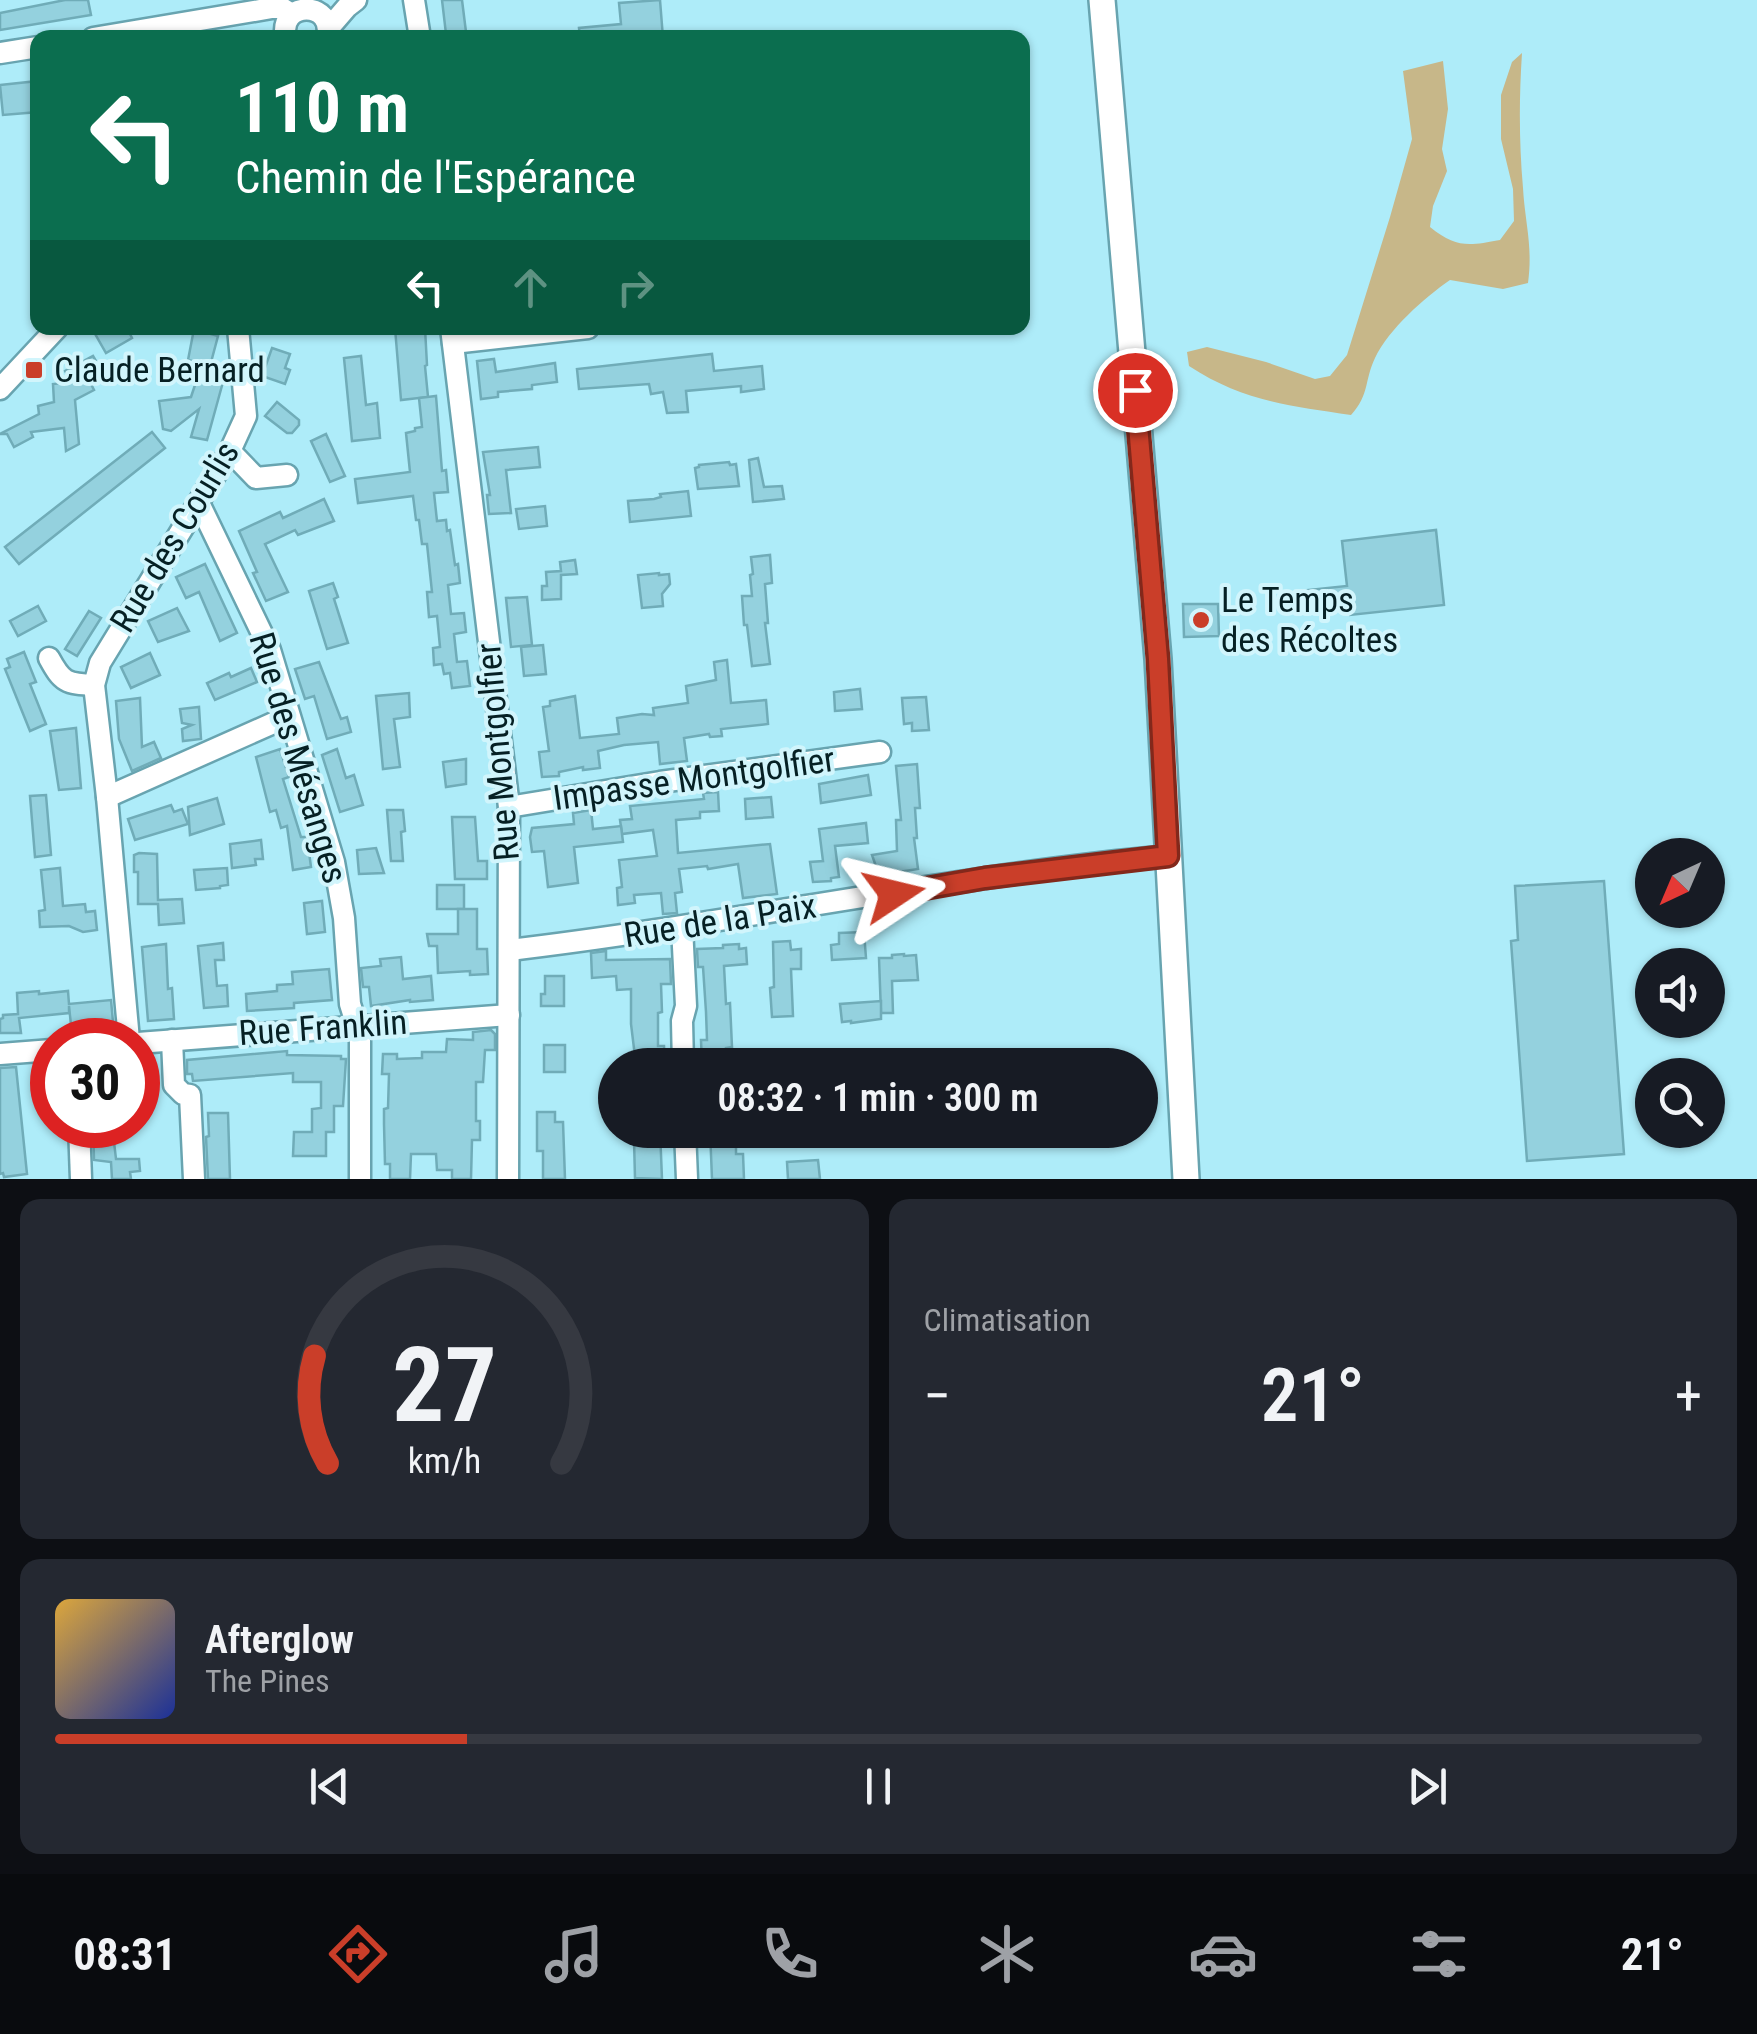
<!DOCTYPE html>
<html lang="fr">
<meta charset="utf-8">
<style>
:root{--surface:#171b24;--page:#242831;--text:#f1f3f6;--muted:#9ea1a6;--line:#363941;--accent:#ca3e29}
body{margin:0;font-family:"Roboto Condensed",sans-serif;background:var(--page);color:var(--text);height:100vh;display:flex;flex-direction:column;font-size:38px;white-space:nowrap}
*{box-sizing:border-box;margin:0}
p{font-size:32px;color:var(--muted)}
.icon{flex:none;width:55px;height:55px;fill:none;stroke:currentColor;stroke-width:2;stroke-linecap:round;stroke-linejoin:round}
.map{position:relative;height:1179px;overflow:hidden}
.details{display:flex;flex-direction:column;gap:20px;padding:20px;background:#0d0f14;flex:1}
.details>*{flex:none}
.hud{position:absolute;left:30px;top:30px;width:1000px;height:305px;border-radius:20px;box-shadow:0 2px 8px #0004;background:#0b6e4f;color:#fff;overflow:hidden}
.needle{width:65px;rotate:224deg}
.tools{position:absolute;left:1635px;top:838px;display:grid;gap:20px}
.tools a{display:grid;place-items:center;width:90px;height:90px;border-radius:50%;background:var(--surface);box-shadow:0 2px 8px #0004;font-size:50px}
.speed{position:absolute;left:30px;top:1018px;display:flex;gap:20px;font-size:50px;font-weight:700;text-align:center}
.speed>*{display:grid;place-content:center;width:130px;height:130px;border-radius:50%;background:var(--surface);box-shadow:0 2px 8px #0004;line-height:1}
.speed .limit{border:15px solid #d22;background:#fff;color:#111}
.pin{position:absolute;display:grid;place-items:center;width:85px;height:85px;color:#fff;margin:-42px;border:5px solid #fff;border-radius:50%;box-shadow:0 2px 10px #0007}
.me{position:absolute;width:110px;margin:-55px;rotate:80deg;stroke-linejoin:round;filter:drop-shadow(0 0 8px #0008)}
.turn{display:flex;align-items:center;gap:35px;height:210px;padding:0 40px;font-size:45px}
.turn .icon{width:130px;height:130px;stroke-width:2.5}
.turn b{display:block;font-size:70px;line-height:85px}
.lanes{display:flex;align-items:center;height:95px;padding:0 40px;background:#0003;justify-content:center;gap:50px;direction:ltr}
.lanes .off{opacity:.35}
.big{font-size:75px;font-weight:600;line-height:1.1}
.details .widget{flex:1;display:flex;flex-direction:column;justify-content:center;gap:15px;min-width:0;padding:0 35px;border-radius:20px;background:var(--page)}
.details .dial{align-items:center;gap:0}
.dial svg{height:260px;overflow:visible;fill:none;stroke:var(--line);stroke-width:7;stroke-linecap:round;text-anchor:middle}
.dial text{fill:var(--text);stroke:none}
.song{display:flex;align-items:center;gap:30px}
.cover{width:120px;height:120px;border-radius:15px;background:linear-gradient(135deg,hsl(40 70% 55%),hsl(230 70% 35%))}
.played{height:10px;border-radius:5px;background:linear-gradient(90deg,var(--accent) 25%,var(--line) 25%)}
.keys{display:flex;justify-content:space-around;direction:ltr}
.heat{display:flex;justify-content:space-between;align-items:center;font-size:55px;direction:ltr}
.details .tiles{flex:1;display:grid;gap:20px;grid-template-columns:1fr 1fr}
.widget:last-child{grid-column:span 2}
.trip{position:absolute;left:598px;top:1048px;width:560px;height:100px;border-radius:50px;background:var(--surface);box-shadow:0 2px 8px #0004;font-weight:600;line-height:100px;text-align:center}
.menu{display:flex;height:160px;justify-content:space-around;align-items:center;background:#090b0e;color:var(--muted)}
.menu .icon{width:70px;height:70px}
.menu .active{color:var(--accent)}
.menu b{font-size:45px;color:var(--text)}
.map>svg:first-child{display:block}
.green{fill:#c7b789}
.building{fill:#94d1de;stroke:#70acb8;stroke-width:2.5}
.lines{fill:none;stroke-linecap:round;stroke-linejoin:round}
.minor-casing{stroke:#68a4b0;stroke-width:25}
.tertiary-casing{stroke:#68a4b0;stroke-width:30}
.minor{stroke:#fff;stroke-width:20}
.tertiary{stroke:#fff;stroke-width:25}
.route-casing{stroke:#83281b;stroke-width:25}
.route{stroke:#ca3e29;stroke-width:18}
.poi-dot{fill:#ca3e29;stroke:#d1f5fc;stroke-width:4}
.labels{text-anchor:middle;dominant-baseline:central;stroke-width:8;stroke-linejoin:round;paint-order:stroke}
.poi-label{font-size:35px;fill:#062024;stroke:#d1f5fc;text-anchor:start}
.street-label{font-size:35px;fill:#062024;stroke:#d1f5fc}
</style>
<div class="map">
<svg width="1757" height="1179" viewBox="0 0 1757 1179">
<rect width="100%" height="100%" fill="#aeecf9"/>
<path class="green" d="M1522,53c-3,46 -3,89 1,135 2,35 10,58 5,95l-25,6 -53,-9c-26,18 -61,49 -75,78 -11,23 -5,36 -24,57 -61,-9 -109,-14 -162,-49l-2,-14 20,-5 59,15 49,17 15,-3 17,-21 43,-138 22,-78 -9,-68 40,-10 5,48 -6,40 5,22 -14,35 -3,21c26,21 38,19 70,13l14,-19 -1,-32 -12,-50v-44l11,-33z"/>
<g class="building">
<polygon points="65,0 88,0 91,15 0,30 0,13"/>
<polygon points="442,0 462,0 466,32 446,34"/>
<polygon points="660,0 663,38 580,38 579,28 621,24 619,3"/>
<polygon points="38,81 38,112 3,115 0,85"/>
<polygon points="102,328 127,328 132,338 106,353 94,332"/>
<polygon points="395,328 425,328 427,365 425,366 428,397 401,400"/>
<polygon points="194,329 218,336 210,366 188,360"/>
<polygon points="272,348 290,354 285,368 290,370 285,384 262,376"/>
<polygon points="712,354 714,371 762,366 764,389 741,392 741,386 686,391 688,412 667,413 663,392 651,394 649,384 579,389 577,369"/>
<polygon points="93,356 105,376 91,384 94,390 75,400 79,444 66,451 64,428 31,432 33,437 14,447 7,434 0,434 39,414 38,406 54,402 53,384 72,382 65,371"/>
<polygon points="361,356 366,405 377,403 380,438 352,441 344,358"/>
<polygon points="494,359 496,372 555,363 557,382 532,385 532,389 498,392 498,397 481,399 477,361"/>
<polygon points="198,376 223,382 207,440 191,437 199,409 171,431 163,429 159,401 191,397"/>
<polygon points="436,396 442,471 446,470 448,492 434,493 437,521 446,520 447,531 450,530 455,565 458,564 460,583 448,585 451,614 464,613 466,632 454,634 457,662 467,661 470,686 452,688 450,673 444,674 442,664 434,665 433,648 440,647 437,616 429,617 427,592 432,592 427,544 422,544 419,520 416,520 413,496 358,503 355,479 410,472 406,433 415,431 415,428 422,427 419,398"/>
<polygon points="277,402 299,420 299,425 292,433 287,433 265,416"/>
<polygon points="152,432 165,448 19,564 5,547"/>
<polygon points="326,434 345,476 330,482 311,441"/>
<polygon points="538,447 540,467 506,470 511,513 489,514 487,495 490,495 483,452"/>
<polygon points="758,458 764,487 782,486 784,499 753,502 749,460"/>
<polygon points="729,462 730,465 736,464 739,486 698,489 695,468 699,467 699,465"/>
<polygon points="688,491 691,516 630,522 628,501 654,499 661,497 660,494"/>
<polygon points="324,499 334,521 298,535 295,530 265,544 288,592 266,601 253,573 257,572 239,531 280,512 283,518"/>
<polygon points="545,506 547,526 519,529 516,509"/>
<polygon points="1436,530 1444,605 1350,615 1348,600 1311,605 1308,590 1347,586 1342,541"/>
<polygon points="770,555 772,583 765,584 768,623 765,623 770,664 752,666 747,625 744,625 742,596 752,596 750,575 753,574 751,557"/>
<polygon points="575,560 577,574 561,575 561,599 542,600 542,586 547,586 546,572 561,571 560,562"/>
<polygon points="205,564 237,633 220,641 199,592 186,598 176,577"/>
<polygon points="659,573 659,575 669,574 670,584 662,594 663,606 642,608 638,575"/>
<polygon points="333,583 338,597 334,599 348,643 327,649 309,591"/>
<polygon points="527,597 532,645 511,647 506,598"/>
<polygon points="1183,604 1218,604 1219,636 1184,637"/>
<polygon points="38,606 46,621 18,636 10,621"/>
<polygon points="177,608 189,631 158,642 148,621"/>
<polygon points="89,611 101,618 77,656 65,649"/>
<polygon points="543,645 546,674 524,676 521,647"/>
<polygon points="24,652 36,682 30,684 46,724 30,731 5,669 10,667 7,659"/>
<polygon points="150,653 160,675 131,688 121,667"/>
<polygon points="727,660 731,703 766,700 768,724 721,729 722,736 710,737 709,734 684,738 687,761 660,764 658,742 624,745 598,751 600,768 583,770 583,767 559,772 559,776 542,777 539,752 549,751 543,707 550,706 550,701 575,696 580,738 619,734 617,718 642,714 654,715 653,708 688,703 686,686 716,680 714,662"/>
<polygon points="319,662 341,719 347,717 351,732 327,739 314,696 305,699 295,669"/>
<polygon points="251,668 257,682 215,700 207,683 229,673 231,677"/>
<polygon points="860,689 862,709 835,711 834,692"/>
<polygon points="409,693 410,717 394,719 400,767 383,769 376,696"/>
<polygon points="926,697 929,730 912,731 912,723 904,724 902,698"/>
<polygon points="140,698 142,747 154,742 161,758 132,771 119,739 116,701"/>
<polygon points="199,707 201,739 183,741 182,729 192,725 182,723 180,709"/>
<polygon points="76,728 81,788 59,790 50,731"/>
<polygon points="280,749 289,777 283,779 301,837 307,837 311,867 293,870 287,826 281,828 276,810 270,812 256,757"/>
<polygon points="337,749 346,778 354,775 363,805 340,812 322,755"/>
<polygon points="466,759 466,784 446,787 443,762"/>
<polygon points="917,764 920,808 915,808 917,838 914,838 918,869 879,875 872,855 897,851 896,820 901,820 896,766"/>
<polygon points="868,775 871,795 821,803 819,784"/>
<polygon points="718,792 719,811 700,812 700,818 676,820 678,853 770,844 777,894 743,898 738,864 708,869 707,866 679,869 682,892 675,893 677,913 663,914 661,893 634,895 635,903 618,905 617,888 622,887 619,860 657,856 653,830 622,834 620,820 632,819 630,806 704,799 703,793"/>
<polygon points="46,795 51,855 35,857 30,796"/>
<polygon points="771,797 773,817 746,819 745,799"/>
<polygon points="217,798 224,824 190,835 188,807"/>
<polygon points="171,805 174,812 182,809 188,824 135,840 128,819"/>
<polygon points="387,810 403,810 405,831 401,832 403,861 391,861"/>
<polygon points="591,810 593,829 621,826 623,842 574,847 578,883 548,887 544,851 532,852 530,837 532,828 574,824 573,813"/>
<polygon points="452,817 475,817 478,861 487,861 487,879 455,879"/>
<polygon points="866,823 868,843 835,846 839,877 831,878 831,881 813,882 810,862 823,861 819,829"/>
<polygon points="261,840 263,859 255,859 256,865 232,868 230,844"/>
<polygon points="376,848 384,873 359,874 357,850"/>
<polygon points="139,853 157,854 158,900 182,899 184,923 159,925 158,904 138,904 138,872 134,872 134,855"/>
<polygon points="60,868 63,906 85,904 86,912 95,911 97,930 83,932 69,926 40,927 39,911 45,910 41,870"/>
<polygon points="227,868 228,885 220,886 220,888 196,890 194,870"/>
<polygon points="1604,881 1624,1154 1527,1161 1511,941 1518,940 1515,886"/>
<rect x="437" y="885" width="27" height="24"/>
<polygon points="322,901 325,932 307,934 304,903"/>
<polygon points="458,909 477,909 477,949 487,949 488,974 470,975 470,971 438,973 437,946 429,946 427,934 458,934"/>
<polygon points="864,932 866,958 832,960 831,945 839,944 839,933"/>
<polygon points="790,941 791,950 801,949 801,969 791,969 793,1016 772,1017 770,988 774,987 773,942"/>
<polygon points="223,943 224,960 215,960 217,986 227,985 228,1006 204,1008 198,946"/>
<polygon points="166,944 168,989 172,988 174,1019 148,1021 142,947"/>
<polygon points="739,944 739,949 746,948 747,964 724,966 726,1004 730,1003 732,1047 726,1048 727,1065 702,1065 701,1040 707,1040 706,1012 703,967 698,967 697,949 723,948 723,945"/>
<polygon points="606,951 606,960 670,959 671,984 661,984 662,1012 658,1013 658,1046 664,1046 665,1065 636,1065 631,1024 631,989 617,990 616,976 592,978 591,953"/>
<polygon points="904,954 904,956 916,955 918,980 892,981 893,1013 881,1013 879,958 892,958 892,955"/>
<polygon points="401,957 403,979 431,976 433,1000 410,1002 410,1000 371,1006 369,987 363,987 361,968 381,966 380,959"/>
<polygon points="329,969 332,1000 294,1003 294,1008 247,1011 246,994 277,991 277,985 293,984 292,972"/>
<polygon points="545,976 564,976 564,1006 541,1006 541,994 545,994"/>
<polygon points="39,991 39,994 68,991 69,1004 111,1000 113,1022 71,1025 69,1006 69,1013 19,1018 21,1033 0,1033 0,1019 3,1018 3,1015 18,1014 17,993"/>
<polygon points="881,1001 881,1019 851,1023 851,1021 842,1022 840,1004"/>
<polygon points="491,1030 495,1034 495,1050 485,1050 483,1082 476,1082 476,1121 480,1121 480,1140 472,1140 471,1179 452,1179 452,1170 437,1170 436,1154 411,1154 410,1179 390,1179 390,1164 385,1164 384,1124 384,1109 388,1108 389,1074 382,1074 383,1054 397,1054 397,1059 422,1058 422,1052 446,1052 447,1039 473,1040 473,1032"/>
<rect x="544" y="1045" width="21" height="27"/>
<polygon points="287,1051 287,1055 341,1056 341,1059 346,1059 343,1106 334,1106 334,1132 326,1132 326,1156 293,1156 294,1132 312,1132 312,1109 321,1108 321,1082 293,1082 293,1073 193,1081 192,1074 187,1074 187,1060"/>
<polygon points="16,1067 27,1174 4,1177 3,1173 0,1174 0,1068"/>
<polygon points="537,1112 555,1112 555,1122 563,1122 565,1179 543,1179 543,1151 537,1151"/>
<polygon points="208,1113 228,1113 230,1179 208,1179 206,1137 209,1136"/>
<polygon points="93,1125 112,1125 116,1159 139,1159 140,1171 130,1172 131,1179 112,1179 111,1162 94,1160"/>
<polygon points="639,1130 660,1130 662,1179 635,1178 634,1140 639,1140"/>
<polygon points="710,1130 730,1130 730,1134 736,1134 736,1154 743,1154 744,1179 712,1179"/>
<polygon points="818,1160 820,1179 788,1179 787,1162"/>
</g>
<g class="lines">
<defs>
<g id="minor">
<polyline points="414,0 420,38"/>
<polyline points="328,29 347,7 356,0"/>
<polyline points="93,38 272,8 282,8 290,13"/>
<path d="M286,38c-9,-38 50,-38 41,0"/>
<polyline points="0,53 38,47"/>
<polyline points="451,328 509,807 508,1179"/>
<polyline points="453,343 588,328"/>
<polyline points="0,389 57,328"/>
<polyline points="230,451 256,478 287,475"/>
<polyline points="199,503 270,650 334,862 344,918 350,1004 360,1036 360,1179"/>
<path d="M49,658c13,24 17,26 45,27"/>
<polyline points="107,797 289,716"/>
<polyline points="509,807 660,782 880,752"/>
<polyline points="682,927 686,1006 682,1021 683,1065"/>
<path d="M510,950c220,-26 437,-74 658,-94"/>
<polyline points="129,1040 107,797 94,685 100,663 230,451 246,416 238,328"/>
<polyline points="172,1040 174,1085 183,1094 190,1095 194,1179"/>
<polyline points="138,1043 509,1015"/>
<polyline points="0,1054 52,1050"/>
<polyline points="79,1125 81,1179"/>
<polyline points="685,1130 687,1179"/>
</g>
<polyline id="tertiary" points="1102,0 1158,659 1186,1179"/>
</defs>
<use href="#minor" class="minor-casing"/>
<use href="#tertiary" class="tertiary-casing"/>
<use href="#minor" class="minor"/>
<use href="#tertiary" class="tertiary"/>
</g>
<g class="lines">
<defs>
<polyline id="route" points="894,894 985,878 1168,856 1158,659 1135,390"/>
</defs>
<use href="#route" class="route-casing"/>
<use href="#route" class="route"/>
</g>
<g class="poi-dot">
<rect x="24" y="360" width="20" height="20" rx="5"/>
<circle cx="1201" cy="620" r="10"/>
</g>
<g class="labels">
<g class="poi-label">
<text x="54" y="370">Claude Bernard</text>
<text x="1221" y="600">Le Temps<tspan x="1221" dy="40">des Récoltes</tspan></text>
</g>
<g class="street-label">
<text transform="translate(175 537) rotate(-59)">Rue des Courlis</text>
<text transform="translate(498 752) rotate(-95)">Rue Montgolfier</text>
<text transform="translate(298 758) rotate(73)">Rue des Mésanges</text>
<text transform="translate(694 779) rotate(-8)">Impasse Montgolfier</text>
<text transform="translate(720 921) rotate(-9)">Rue de la Paix</text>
<text transform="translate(323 1028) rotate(-4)">Rue Franklin</text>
</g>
</g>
</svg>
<div class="tools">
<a><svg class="needle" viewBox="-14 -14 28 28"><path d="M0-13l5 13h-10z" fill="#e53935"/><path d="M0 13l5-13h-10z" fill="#9ea1a6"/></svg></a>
<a><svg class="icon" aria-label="sound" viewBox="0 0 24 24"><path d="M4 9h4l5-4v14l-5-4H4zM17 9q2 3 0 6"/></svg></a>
<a><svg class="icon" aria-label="search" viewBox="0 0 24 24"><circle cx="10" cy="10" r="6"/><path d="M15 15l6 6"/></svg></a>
</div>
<div class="speed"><div class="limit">30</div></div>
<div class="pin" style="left:1135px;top:390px;background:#d93025"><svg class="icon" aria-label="arrive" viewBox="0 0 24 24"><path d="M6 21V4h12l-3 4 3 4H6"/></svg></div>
<svg class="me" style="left:894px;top:894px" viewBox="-20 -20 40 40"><path d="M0-17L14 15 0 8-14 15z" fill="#ca3e29" stroke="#fff" stroke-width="4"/></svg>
<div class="trip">08:32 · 1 min · 300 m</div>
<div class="hud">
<div class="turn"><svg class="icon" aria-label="left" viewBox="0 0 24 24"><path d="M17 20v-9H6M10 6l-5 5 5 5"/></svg><div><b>110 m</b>Chemin de l'Espérance</div></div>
<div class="lanes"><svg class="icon" aria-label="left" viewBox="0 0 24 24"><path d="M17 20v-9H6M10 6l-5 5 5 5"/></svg><svg class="icon off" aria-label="ahead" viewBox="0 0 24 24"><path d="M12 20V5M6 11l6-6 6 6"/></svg><svg class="icon off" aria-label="right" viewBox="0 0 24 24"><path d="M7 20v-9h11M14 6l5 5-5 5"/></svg></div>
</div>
</div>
<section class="details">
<div class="tiles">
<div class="widget dial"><svg viewBox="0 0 100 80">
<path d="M14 69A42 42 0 1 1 86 69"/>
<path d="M14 69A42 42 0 0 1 10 36" stroke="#ca3e29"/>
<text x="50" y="56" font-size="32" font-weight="700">27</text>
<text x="50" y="72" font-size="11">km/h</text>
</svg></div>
<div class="widget"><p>Climatisation</p>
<div class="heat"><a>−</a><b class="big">21°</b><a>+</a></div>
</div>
<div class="widget">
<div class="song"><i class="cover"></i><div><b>Afterglow</b><p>The Pines</p></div></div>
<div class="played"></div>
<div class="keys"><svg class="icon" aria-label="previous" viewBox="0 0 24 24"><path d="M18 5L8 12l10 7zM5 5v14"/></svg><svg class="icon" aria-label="pause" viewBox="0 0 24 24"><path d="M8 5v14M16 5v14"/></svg><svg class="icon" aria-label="next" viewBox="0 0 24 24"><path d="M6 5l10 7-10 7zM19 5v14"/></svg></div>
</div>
</div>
</section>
<nav class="menu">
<b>08:31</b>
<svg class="icon active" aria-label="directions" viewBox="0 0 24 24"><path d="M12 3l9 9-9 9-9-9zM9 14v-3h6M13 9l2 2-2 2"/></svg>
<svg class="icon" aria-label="music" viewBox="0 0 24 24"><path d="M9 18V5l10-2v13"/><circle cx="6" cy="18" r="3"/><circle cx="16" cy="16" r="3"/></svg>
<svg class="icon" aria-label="phone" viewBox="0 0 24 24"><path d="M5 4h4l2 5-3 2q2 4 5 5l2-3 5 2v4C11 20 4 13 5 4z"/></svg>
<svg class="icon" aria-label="climate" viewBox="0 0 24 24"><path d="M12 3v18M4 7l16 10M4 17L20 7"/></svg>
<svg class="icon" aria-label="car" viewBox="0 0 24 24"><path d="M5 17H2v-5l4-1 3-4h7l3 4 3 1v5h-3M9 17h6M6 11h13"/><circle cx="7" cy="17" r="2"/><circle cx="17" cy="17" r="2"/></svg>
<svg class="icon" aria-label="filters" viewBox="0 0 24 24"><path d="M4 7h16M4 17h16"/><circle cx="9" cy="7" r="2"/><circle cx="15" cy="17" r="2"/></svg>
<b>21°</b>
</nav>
